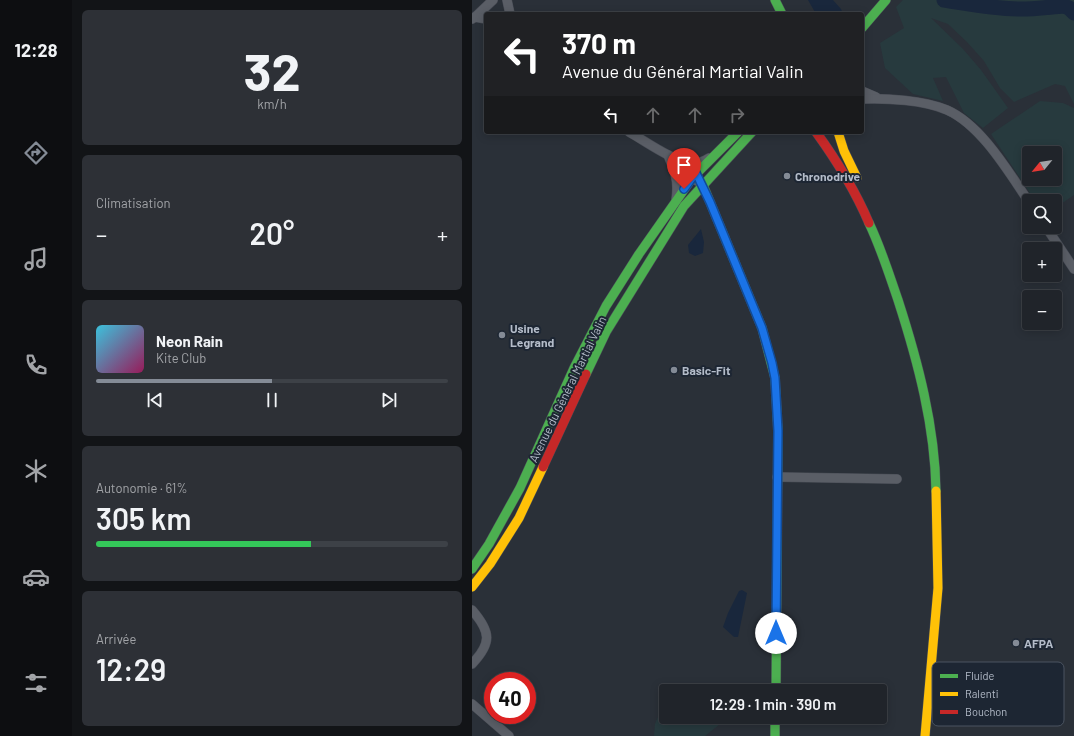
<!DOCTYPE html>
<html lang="fr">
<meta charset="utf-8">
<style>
:root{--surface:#20242a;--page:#2d3036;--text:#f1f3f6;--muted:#a2a4a8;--line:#3d4147;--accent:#848b96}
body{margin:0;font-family:Barlow,sans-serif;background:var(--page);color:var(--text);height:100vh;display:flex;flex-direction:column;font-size:15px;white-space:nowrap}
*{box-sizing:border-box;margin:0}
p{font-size:13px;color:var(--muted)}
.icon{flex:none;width:22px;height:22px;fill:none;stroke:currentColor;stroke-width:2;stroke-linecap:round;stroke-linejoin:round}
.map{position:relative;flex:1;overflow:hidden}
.side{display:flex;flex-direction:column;gap:10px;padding:10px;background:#121417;width:400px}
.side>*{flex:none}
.guide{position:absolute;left:12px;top:12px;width:380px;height:122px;border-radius:4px;box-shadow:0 2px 10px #0003,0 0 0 1px var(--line);background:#202124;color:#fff;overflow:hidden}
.needle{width:26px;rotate:240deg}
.controls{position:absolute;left:550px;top:146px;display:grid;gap:8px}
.controls a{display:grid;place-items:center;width:40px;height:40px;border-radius:4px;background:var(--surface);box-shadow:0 2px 10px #0003,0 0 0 1px var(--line);font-size:20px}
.speed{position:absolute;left:12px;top:672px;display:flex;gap:8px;font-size:20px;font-weight:700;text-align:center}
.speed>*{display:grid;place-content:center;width:52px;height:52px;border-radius:50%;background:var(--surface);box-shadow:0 2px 10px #0003,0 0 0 1px var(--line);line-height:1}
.speed .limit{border:6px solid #d22;background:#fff;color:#111}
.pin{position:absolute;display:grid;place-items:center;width:34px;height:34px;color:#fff;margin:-41px -17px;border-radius:50% 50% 50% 0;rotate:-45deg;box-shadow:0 0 4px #0007}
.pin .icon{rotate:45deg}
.me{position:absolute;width:44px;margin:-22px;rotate:0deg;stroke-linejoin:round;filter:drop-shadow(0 0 3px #0008)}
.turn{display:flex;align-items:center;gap:14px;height:84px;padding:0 12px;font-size:18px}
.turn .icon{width:52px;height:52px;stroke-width:2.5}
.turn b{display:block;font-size:28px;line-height:34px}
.lanes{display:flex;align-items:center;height:38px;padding:0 12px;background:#0003;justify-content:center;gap:20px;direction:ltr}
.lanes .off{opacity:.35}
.big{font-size:30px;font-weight:600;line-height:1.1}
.side .tile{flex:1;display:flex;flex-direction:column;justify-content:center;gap:6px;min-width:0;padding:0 14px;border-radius:6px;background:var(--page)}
.side .dial{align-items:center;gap:0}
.dial b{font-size:52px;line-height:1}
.song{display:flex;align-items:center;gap:12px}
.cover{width:48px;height:48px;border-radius:6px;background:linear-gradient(135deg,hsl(190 70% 55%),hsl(330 70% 35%))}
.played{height:4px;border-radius:2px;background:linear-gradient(90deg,var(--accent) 50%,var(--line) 50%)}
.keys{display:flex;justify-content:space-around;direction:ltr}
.heat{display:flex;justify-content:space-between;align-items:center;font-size:22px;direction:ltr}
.charge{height:6px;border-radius:3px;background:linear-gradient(90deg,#34c759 61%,var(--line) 0)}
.trip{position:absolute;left:187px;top:684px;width:228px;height:40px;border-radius:4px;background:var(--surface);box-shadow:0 2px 10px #0003,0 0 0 1px var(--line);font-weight:600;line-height:40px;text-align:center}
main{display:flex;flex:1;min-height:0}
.tabs{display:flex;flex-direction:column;width:72px;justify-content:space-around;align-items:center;background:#0d0e11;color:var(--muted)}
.tabs .icon{width:28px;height:28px}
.tabs .current{color:var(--accent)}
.tabs b{font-size:18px;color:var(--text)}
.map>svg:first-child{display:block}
.green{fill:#273a3e;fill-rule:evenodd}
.water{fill:#19273c}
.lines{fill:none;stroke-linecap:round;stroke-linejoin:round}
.river{stroke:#19273c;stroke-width:15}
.street-casing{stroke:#484c55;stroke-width:10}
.fast-casing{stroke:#484c55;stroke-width:10}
.slow-casing{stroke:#484c55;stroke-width:10}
.jam-casing{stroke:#484c55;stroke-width:10}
.street{stroke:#5a5e66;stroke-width:9}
.fast{stroke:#4caf50;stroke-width:9}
.slow{stroke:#ffc107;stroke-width:9}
.jam{stroke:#c62828;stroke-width:9}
.route-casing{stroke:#114b97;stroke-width:10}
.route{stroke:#1a73e8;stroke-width:7}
.poi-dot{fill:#848b96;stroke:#1d2633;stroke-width:1.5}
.labels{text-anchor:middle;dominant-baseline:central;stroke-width:4;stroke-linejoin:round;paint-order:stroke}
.poi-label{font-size:12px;font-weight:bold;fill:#b4bcc9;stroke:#1d2633;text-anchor:start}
.street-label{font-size:12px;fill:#b4bcc9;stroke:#1d2633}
.key{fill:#1d2633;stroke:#4a5360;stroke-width:1}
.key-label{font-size:11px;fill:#b4bcc9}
</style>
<main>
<nav class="tabs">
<b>12:28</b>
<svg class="icon current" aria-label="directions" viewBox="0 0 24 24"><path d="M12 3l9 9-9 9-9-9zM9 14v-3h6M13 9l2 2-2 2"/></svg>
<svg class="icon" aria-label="music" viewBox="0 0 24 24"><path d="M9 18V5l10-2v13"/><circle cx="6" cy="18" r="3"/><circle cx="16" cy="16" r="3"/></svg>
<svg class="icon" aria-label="phone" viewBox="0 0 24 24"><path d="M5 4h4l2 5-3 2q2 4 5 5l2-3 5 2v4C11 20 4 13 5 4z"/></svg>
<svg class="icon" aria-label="climate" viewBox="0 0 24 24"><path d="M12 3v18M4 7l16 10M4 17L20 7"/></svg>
<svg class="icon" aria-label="car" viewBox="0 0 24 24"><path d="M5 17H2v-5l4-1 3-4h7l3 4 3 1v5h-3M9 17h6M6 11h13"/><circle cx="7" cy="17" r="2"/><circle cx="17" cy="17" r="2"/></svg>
<svg class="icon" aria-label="filters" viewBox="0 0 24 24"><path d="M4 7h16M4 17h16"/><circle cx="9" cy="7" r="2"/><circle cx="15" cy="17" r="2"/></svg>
</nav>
<section class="side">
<div class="tile dial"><b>32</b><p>km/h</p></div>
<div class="tile"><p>Climatisation</p>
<div class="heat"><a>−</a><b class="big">20°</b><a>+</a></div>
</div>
<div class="tile">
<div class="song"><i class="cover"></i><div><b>Neon Rain</b><p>Kite Club</p></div></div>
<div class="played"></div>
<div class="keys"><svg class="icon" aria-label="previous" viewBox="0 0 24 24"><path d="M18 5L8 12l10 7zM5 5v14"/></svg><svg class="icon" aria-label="pause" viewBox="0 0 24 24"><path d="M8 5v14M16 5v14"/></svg><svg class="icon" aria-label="next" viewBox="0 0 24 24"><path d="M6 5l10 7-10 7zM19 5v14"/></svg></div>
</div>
<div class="tile"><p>Autonomie · 61%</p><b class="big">305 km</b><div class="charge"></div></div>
<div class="tile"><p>Arrivée</p><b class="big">12:29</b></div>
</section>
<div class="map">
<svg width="602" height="736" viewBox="0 0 602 736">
<rect width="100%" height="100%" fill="#2a3038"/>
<g class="green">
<polygon points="431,0 602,0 602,104 593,86 583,84 542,102 528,88 512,61 495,42 476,24 459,18 491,49 509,70 536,108 511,128 492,113 474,77 461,78 471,101 441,94 413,68 408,43 432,28 424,7"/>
<path d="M568,101l23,2 11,5v87l-19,13v-7h-20l-44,-67zM557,153h26v26h-26z"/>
<polygon points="194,698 194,717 251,717 254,719 233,736 182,736 183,724"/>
</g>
<g class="water">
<polygon points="336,0 361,0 369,9 371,14 344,14"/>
<polygon points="229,229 232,242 231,253 223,256 217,253 216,245"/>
<polygon points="270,590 275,593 266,637 262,637 251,627 256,613 267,591"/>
</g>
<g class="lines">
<path class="river" d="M472,0c25,4 51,9 77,9 14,0 29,-2 43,-3l5,2 5,5"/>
<defs>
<g id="street">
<polyline points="35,0 38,14"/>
<polyline points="3,17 21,0"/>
<polyline points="0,19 3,17 14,19"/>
<polyline points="390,91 404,97"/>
<path d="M390,99c24,-1 62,1 85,11 34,15 61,61 82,92"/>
<path d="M157,132c18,10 44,30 65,31 6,0 10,-2 15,-5"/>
<path d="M196,155c7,17 11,26 8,45"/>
<polyline points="200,159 225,181"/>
<polyline points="574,227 602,269"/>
<polyline points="305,477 425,479"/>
<path d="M0,610c19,22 20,33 0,54"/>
<polyline points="0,704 37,736"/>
</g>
<g id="fast">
<polyline points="303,0 310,14"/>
<polyline points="390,28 414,0"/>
<polyline points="231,185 290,328 303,378 306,431 304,691"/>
<path d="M397,223c12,25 20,51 29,77 20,62 37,126 38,191"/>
<polyline points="114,374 134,332 212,206 280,132"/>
<polyline points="0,569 17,544 48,488 102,368 134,306 167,254 221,177 266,132"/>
<polyline points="303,717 303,736"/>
</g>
<g id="slow">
<polyline points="366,132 372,151 385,178"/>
<polyline points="0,587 18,564 47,518 71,467"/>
<polyline points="453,736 466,588 464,491"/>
</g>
<g id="jam">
<path d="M344,132c21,29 39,58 53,91"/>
<polyline points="71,467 114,374"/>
</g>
</defs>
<use href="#street" class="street-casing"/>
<use href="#fast" class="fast-casing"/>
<use href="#slow" class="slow-casing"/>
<use href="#jam" class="jam-casing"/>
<use href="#street" class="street"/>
<use href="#fast" class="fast"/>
<use href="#slow" class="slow"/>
<use href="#jam" class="jam"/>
</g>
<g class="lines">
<defs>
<polyline id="route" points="212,189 224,173 238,202 290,328 300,363 303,378 306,431 304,633"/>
</defs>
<use href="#route" class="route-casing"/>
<use href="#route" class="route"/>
</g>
<g class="poi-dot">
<circle cx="315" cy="176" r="4"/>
<circle cx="30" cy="335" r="4"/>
<circle cx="202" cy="370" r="4"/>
<circle cx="544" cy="643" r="4"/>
</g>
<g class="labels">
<g class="poi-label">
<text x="323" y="176">Chronodrive</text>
<text x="38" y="328">Usine<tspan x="38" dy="14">Legrand</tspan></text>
<text x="210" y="370">Basic-Fit</text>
<text x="552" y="643">AFPA</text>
</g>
<g class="street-label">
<text transform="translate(95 389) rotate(-64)">Avenue du Général Martial Valin</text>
</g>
</g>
<rect x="460" y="662" width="132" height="64" rx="6" class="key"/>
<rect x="468" y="674" width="18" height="4" fill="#4caf50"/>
<rect x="468" y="692" width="18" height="4" fill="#ffc107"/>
<rect x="468" y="710" width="18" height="4" fill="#c62828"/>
<g class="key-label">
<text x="493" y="680">Fluide</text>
<text x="493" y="698">Ralenti</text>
<text x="493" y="716">Bouchon</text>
</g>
</svg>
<div class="controls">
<a><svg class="needle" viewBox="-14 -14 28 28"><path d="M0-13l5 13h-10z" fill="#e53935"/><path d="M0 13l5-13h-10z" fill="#a2a4a8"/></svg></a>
<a><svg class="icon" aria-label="search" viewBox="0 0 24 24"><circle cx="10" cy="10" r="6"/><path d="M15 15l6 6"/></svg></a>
<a>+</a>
<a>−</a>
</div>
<div class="speed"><div class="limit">40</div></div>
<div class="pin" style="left:212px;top:189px;background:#d93025"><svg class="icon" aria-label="arrive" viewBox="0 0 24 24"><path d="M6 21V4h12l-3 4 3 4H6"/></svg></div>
<svg class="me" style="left:304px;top:633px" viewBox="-20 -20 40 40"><circle r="19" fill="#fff"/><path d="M0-13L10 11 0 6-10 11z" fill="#1a73e8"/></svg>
<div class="trip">12:29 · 1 min · 390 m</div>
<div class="guide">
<div class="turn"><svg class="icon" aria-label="left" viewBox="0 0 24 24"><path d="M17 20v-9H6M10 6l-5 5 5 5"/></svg><div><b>370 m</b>Avenue du Général Martial Valin</div></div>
<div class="lanes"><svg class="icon" aria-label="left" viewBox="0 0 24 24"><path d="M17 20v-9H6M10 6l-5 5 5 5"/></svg><svg class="icon off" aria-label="ahead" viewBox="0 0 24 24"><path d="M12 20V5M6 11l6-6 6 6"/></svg><svg class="icon off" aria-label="ahead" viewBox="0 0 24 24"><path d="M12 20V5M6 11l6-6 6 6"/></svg><svg class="icon off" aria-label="right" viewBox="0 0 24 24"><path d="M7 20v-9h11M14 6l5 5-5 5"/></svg></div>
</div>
</div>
</main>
